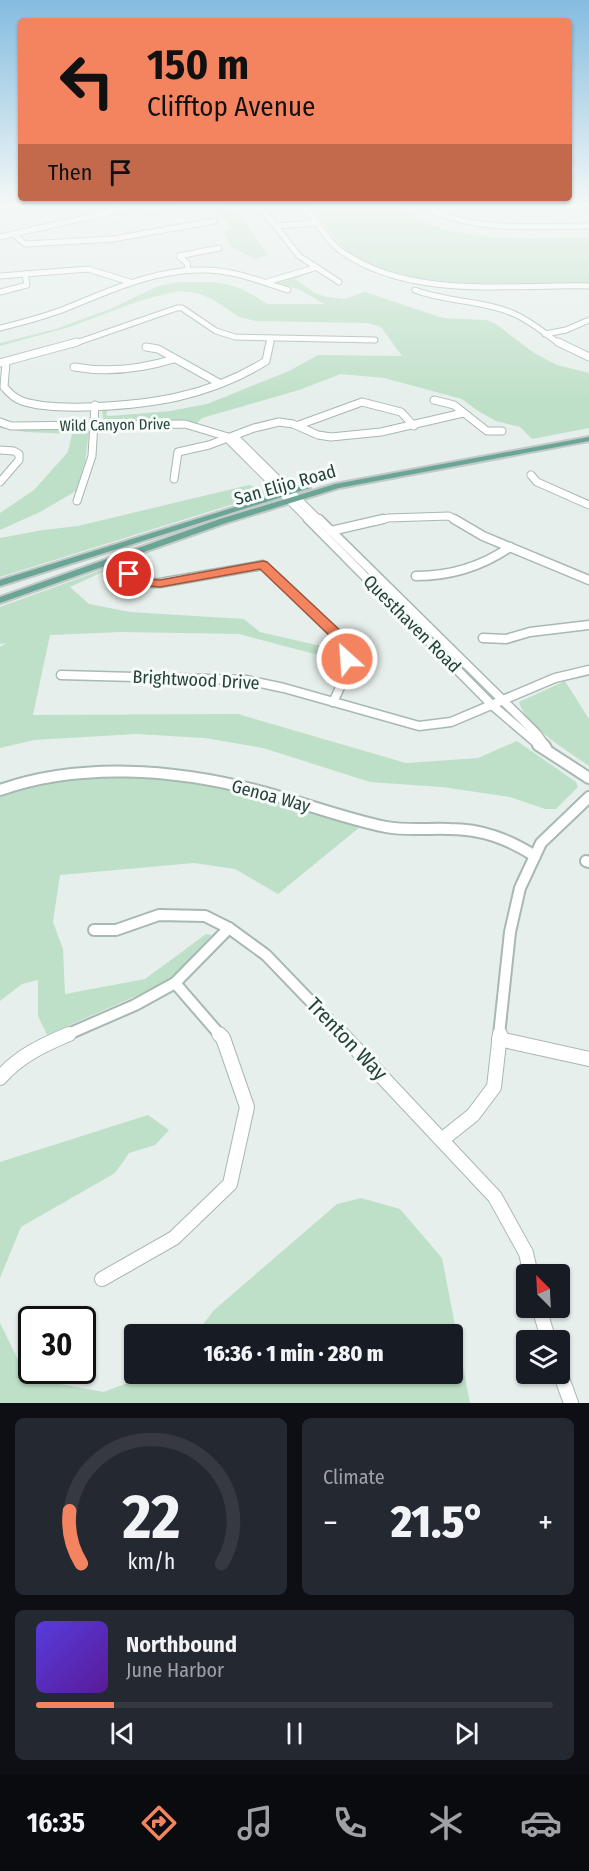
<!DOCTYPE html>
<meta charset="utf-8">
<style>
:root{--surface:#171b24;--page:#242831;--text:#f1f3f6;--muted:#9ea1a6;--line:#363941;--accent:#f4845f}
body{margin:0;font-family:"Fira Sans Condensed",sans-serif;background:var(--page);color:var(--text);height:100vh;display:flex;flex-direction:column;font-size:22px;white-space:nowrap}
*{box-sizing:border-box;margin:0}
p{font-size:20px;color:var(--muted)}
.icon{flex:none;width:33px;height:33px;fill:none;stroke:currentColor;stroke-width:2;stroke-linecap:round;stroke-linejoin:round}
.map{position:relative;height:1403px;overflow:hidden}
.sheet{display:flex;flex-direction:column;gap:15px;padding:15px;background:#0d0f14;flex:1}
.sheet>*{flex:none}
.top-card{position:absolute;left:18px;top:18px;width:554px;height:183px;border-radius:6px;box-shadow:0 2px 4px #0004;background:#f4845f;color:#111;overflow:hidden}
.needle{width:39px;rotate:336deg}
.fabs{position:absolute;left:516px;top:1264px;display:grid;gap:12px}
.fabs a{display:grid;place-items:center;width:54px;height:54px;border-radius:6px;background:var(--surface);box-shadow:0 2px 4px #0004;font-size:30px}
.speed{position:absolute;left:18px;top:1306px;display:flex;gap:12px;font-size:30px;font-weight:700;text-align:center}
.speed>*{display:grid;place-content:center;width:78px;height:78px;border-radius:50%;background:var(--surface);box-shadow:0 2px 4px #0004;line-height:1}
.speed .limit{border:3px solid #111;border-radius:9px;background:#fff;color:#111}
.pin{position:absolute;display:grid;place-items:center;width:51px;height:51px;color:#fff;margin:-26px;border:3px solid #fff;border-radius:50%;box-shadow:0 2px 6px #0007}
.me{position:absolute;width:66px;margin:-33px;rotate:334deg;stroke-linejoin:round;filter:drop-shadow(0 0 4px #0008)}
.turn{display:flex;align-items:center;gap:21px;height:126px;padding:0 30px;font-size:27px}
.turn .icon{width:78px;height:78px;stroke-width:2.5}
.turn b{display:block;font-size:42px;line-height:51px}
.then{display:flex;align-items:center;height:57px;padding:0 30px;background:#0003;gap:12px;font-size:22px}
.big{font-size:45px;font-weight:800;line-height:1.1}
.sheet .widget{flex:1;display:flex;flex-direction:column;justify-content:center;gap:9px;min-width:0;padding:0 21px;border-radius:9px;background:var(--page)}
.sheet .dial{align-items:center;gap:0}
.dial svg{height:156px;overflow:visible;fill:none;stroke:var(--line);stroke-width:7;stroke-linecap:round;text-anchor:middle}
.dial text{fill:var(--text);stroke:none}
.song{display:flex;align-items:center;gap:18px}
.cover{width:72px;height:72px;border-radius:9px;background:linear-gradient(135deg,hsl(250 70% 55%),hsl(270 70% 35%))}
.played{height:6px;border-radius:3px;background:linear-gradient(90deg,var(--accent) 15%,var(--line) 15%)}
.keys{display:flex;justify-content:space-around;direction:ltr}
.heat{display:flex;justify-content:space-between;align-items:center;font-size:33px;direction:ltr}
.sheet .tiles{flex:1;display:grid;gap:15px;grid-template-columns:1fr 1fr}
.widget:last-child{grid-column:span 2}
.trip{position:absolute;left:124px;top:1324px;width:339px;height:60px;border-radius:6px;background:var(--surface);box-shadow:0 2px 4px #0004;font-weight:800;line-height:60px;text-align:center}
.tab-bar{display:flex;height:96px;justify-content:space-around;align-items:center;background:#090b0e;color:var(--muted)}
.tab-bar .icon{width:42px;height:42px}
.tab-bar .selected{color:var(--accent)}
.tab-bar b{font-size:27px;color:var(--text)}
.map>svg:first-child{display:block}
.green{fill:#bfe0c8}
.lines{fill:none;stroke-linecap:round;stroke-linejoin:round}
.minor-far4-casing{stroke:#a8b8b2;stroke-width:7}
.minor-far3-casing{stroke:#a8b8b2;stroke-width:9}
.minor-far2-casing{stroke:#a8b8b2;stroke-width:11}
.minor-far1-casing{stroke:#a8b8b2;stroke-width:14}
.minor-casing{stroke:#a8b8b2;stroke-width:16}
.major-casing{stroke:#c2cac8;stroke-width:4}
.minor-far4{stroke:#fff;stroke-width:5}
.minor-far3{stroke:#fff;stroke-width:7}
.minor-far2{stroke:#fff;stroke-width:8}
.minor-far1{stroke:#fff;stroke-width:10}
.minor{stroke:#fff;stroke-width:14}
.major{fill:#6aa596;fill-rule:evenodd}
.route{fill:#f4845f;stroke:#9f563e;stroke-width:1.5}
.labels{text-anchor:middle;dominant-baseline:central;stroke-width:6;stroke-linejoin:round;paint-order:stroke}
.far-street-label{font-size:15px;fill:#24423a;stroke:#f7fbf9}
.street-label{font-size:18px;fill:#24423a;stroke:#f7fbf9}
.near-street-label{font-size:21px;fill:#24423a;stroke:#f7fbf9}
</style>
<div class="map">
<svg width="589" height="1403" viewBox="0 0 589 1403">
<rect width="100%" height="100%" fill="#e6efeb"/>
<g class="green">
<path d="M187,205c58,0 50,7 81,51l-13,3 -23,-12 -10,-15 11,-3c-6,-7 -12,-14 -21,-17 -23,-8 -85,9 -111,14z"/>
<path d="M309,205h94v3c40,38 134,29 186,29v46c-71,-2 -182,12 -242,-32 -16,-13 -24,-31 -38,-46z"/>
<polygon points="310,271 316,271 295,279 315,293 327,297 344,299 365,292 443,318 486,320 496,324 534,353 557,365 589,373 589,428 532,439 520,427 496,421 478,411 462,399 384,378 341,374 299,390 202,418 197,423 103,419 102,409 109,406 106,415 110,416 170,411 207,404 289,371 318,355 402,356 381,327 367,323 256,321 239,317 212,299 197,293 177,291 139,301 69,327 0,346 0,343 56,329 113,308 158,286 181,282 214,282 230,285 242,289 268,304 325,304 298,289 275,283"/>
<polygon points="0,425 32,429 82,428 89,431 85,462 76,491 40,512 0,530 0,513 34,490 68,452 72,434 26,432 0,428"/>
<polygon points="249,485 272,492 0,577 0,538 43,530 78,526"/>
<polygon points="129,560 70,587 89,604 130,612 244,619 260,632 334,649 337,660 239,634 121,632 50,635 33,715 238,714 406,763 478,758 517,741 576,782 578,787 556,809 545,809 510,797 442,787 370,782 263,748 205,738 136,734 34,740 0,748 0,647 6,643 0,644 0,607"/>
<path d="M565,681l24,38v47c-21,-15 -63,-39 -70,-64z"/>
<path d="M83,776c43,1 86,1 128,8 51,10 101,27 149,43l-82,67 -43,-25 -41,-6 -134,12 -7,47 10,27 2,45 80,-15 61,-45 6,1 -40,42 -11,8 -114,50 -9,-19v-36l-16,4 -22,17v-206l52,-15z"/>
<polygon points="148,1115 169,1130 155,1145 129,1153 115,1173 21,1227 0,1278 0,1162"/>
<polygon points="361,1198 400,1209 442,1258 470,1403 0,1403 0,1323 27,1378 104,1392 150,1374 453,1374 453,1335 195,1335 213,1311 337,1204"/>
</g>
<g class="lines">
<defs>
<g id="minor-far4">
<polyline points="253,205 263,210 299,256 339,282"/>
<path d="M303,205c14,14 22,35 38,46 69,49 168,33 248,35"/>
<path d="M432,205l1,6c49,21 104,15 156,15"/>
<polyline points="275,226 317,223"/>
<polyline points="14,234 25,244 113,239 214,221"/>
<polyline points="0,237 142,205"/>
<polyline points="188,270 187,263 179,256 219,248"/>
<polyline points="0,276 88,269 130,282"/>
<polyline points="267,282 314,268"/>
<path d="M415,290c31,12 66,10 97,23 18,7 32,20 48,31"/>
<polyline points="0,292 27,285 25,274"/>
<path d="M0,328c21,-5 42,-11 62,-18 45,-18 92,-41 141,-40 31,0 56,11 85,20"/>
<polyline points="545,334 566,330 589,320"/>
<polyline points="73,344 177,308 182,308 216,331 235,337 375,340"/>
<polyline points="270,344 271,339"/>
</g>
<g id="minor-far3">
<polyline points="558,342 589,357"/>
<polyline points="146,347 158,349 219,383"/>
<path d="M6,362l-2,25c5,6 10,11 18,14 34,12 119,4 155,-4 31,-7 62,-19 89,-36l4,-19"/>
<polyline points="0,363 77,342"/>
<path d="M74,367c34,6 67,2 100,-8"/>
<polyline points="434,400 454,405 487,431 502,431"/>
<polyline points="0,422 11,426 185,424 238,440 320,521"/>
<polyline points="299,425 362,402 401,412 414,426"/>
<polyline points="228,439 310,521"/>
<polyline points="0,450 14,451 19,454 19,460 0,482"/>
<polyline points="531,475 537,482 589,505"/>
<polyline points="174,479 178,452 209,445 254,428 279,422 293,424 318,435 331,437 381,432 463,413"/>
<polyline points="77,501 92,456 95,405"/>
<polyline points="376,521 388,518 449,516 457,521"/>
</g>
<g id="minor-far2">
<polyline points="308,519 492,705 540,746"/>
<polyline points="319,519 537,734 545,746"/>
<polyline points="454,519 483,536 589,580"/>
<polyline points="331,531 383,519"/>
<path d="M129,574l12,9h19l103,-18c16,15 32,30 48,45 35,34 47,44 22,92"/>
<path d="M416,576c35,0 65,-9 94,-29"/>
<polyline points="483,638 506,639 530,632 589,625"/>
<polyline points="61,675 246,680 284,688 419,726 451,722 555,678 589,670"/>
</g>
<g id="minor-far1">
<polyline points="538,745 589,778"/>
<polyline points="544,745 546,748"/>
<path d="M0,790c80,-28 174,-21 255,0 44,11 87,28 131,37 22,4 43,1 64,2 32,0 58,10 85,27"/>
<polyline points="586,861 589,862"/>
<polyline points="94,930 116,930 159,915 205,916 229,928 266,955 343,1035"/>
<polyline points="175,983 220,1035"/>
<polyline points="66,1035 135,1005 175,983 229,928"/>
<polyline points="499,1035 510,932 520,888 541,843 589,797"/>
</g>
<g id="minor">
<polyline points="342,1034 495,1197 526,1253 531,1275"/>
<polyline points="499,1039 589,1059"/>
<path d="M0,1078c19,-22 43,-33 69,-44"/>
<polyline points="443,1139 473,1115 494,1087 500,1034"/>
<polyline points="102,1279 174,1238 230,1184 247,1107 223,1038 219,1034"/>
<polyline points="539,1308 549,1341"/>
<polyline points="560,1373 571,1403"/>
</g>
<g id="major">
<polygon points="589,437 589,441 339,488 226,523 0,603 0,597 220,519 335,484"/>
<polygon points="303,486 306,486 310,488 0,586 0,580"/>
</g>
</defs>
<use href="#minor-far4" class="minor-far4-casing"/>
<use href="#minor-far3" class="minor-far3-casing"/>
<use href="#minor-far2" class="minor-far2-casing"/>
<use href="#minor-far1" class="minor-far1-casing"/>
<use href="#minor" class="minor-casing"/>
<use href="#major" class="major-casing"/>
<use href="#minor-far4" class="minor-far4"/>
<use href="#minor-far3" class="minor-far3"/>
<use href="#minor-far2" class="minor-far2"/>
<use href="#minor-far1" class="minor-far1"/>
<use href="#minor" class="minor"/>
<use href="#major" class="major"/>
</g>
<linearGradient id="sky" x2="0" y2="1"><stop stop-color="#84bce0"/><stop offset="0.51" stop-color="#f4f8f6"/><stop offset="1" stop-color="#f4f8f6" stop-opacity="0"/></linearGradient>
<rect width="589" height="401" fill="url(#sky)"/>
<polygon class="route" points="263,561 267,562 345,635 354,659 352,662 342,662 334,640 260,569 160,587 137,585 123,574 129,570 144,579 160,580"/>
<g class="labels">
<g class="far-street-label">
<text transform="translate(115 425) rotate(-1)">Wild Canyon Drive</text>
</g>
<g class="street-label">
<text transform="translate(285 485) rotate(-16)">San Elijo Road</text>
<text transform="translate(412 624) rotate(45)">Questhaven Road</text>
<text transform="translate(196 680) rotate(3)">Brightwood Drive</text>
<text transform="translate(271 796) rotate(15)">Genoa Way</text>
</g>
<g class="near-street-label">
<text transform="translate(347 1039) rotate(46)">Trenton Way</text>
</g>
</g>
</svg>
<div class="fabs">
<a><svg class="needle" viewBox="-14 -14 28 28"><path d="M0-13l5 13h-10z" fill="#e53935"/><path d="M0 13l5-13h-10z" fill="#9ea1a6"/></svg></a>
<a><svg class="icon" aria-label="layers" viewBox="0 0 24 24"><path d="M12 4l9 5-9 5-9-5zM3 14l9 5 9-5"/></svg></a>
</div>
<div class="speed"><div class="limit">30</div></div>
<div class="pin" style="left:129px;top:574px;background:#d93025"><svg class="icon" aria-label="arrive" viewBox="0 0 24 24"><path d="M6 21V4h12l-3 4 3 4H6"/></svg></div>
<svg class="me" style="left:347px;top:659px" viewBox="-20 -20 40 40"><circle r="17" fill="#f4845f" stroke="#fff" stroke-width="3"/><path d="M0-11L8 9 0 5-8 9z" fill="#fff"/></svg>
<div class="trip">16:36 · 1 min · 280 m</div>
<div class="top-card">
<div class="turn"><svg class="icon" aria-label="left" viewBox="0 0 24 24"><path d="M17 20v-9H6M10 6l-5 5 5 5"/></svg><div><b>150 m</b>Clifftop Avenue</div></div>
<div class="then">Then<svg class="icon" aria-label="arrive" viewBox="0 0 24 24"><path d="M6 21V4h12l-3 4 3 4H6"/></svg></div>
</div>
</div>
<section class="sheet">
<div class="tiles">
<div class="widget dial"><svg viewBox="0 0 100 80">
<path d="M14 69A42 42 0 1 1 86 69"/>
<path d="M14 69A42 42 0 0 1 8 42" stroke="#f4845f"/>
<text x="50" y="56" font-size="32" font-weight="700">22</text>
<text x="50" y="72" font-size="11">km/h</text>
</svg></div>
<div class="widget"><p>Climate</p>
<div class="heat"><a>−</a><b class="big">21.5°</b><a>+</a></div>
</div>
<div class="widget">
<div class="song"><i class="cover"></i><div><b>Northbound</b><p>June Harbor</p></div></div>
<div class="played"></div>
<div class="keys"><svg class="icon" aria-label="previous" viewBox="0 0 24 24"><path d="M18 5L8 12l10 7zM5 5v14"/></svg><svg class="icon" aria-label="pause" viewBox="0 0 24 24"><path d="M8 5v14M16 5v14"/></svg><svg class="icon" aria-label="next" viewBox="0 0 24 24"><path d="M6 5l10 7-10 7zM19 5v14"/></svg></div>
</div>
</div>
</section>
<nav class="tab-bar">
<b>16:35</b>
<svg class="icon selected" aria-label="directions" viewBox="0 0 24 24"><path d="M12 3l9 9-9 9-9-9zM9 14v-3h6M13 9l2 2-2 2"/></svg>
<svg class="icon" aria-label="music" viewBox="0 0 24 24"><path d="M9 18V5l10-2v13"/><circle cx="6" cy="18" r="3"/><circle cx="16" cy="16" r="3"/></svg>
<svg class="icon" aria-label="phone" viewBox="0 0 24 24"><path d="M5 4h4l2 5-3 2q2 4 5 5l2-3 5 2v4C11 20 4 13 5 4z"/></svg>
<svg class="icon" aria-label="climate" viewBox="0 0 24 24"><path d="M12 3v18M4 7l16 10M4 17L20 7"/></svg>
<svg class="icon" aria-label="car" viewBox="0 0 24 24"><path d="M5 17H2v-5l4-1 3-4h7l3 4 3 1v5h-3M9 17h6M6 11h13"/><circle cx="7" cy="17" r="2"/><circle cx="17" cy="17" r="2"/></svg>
</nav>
